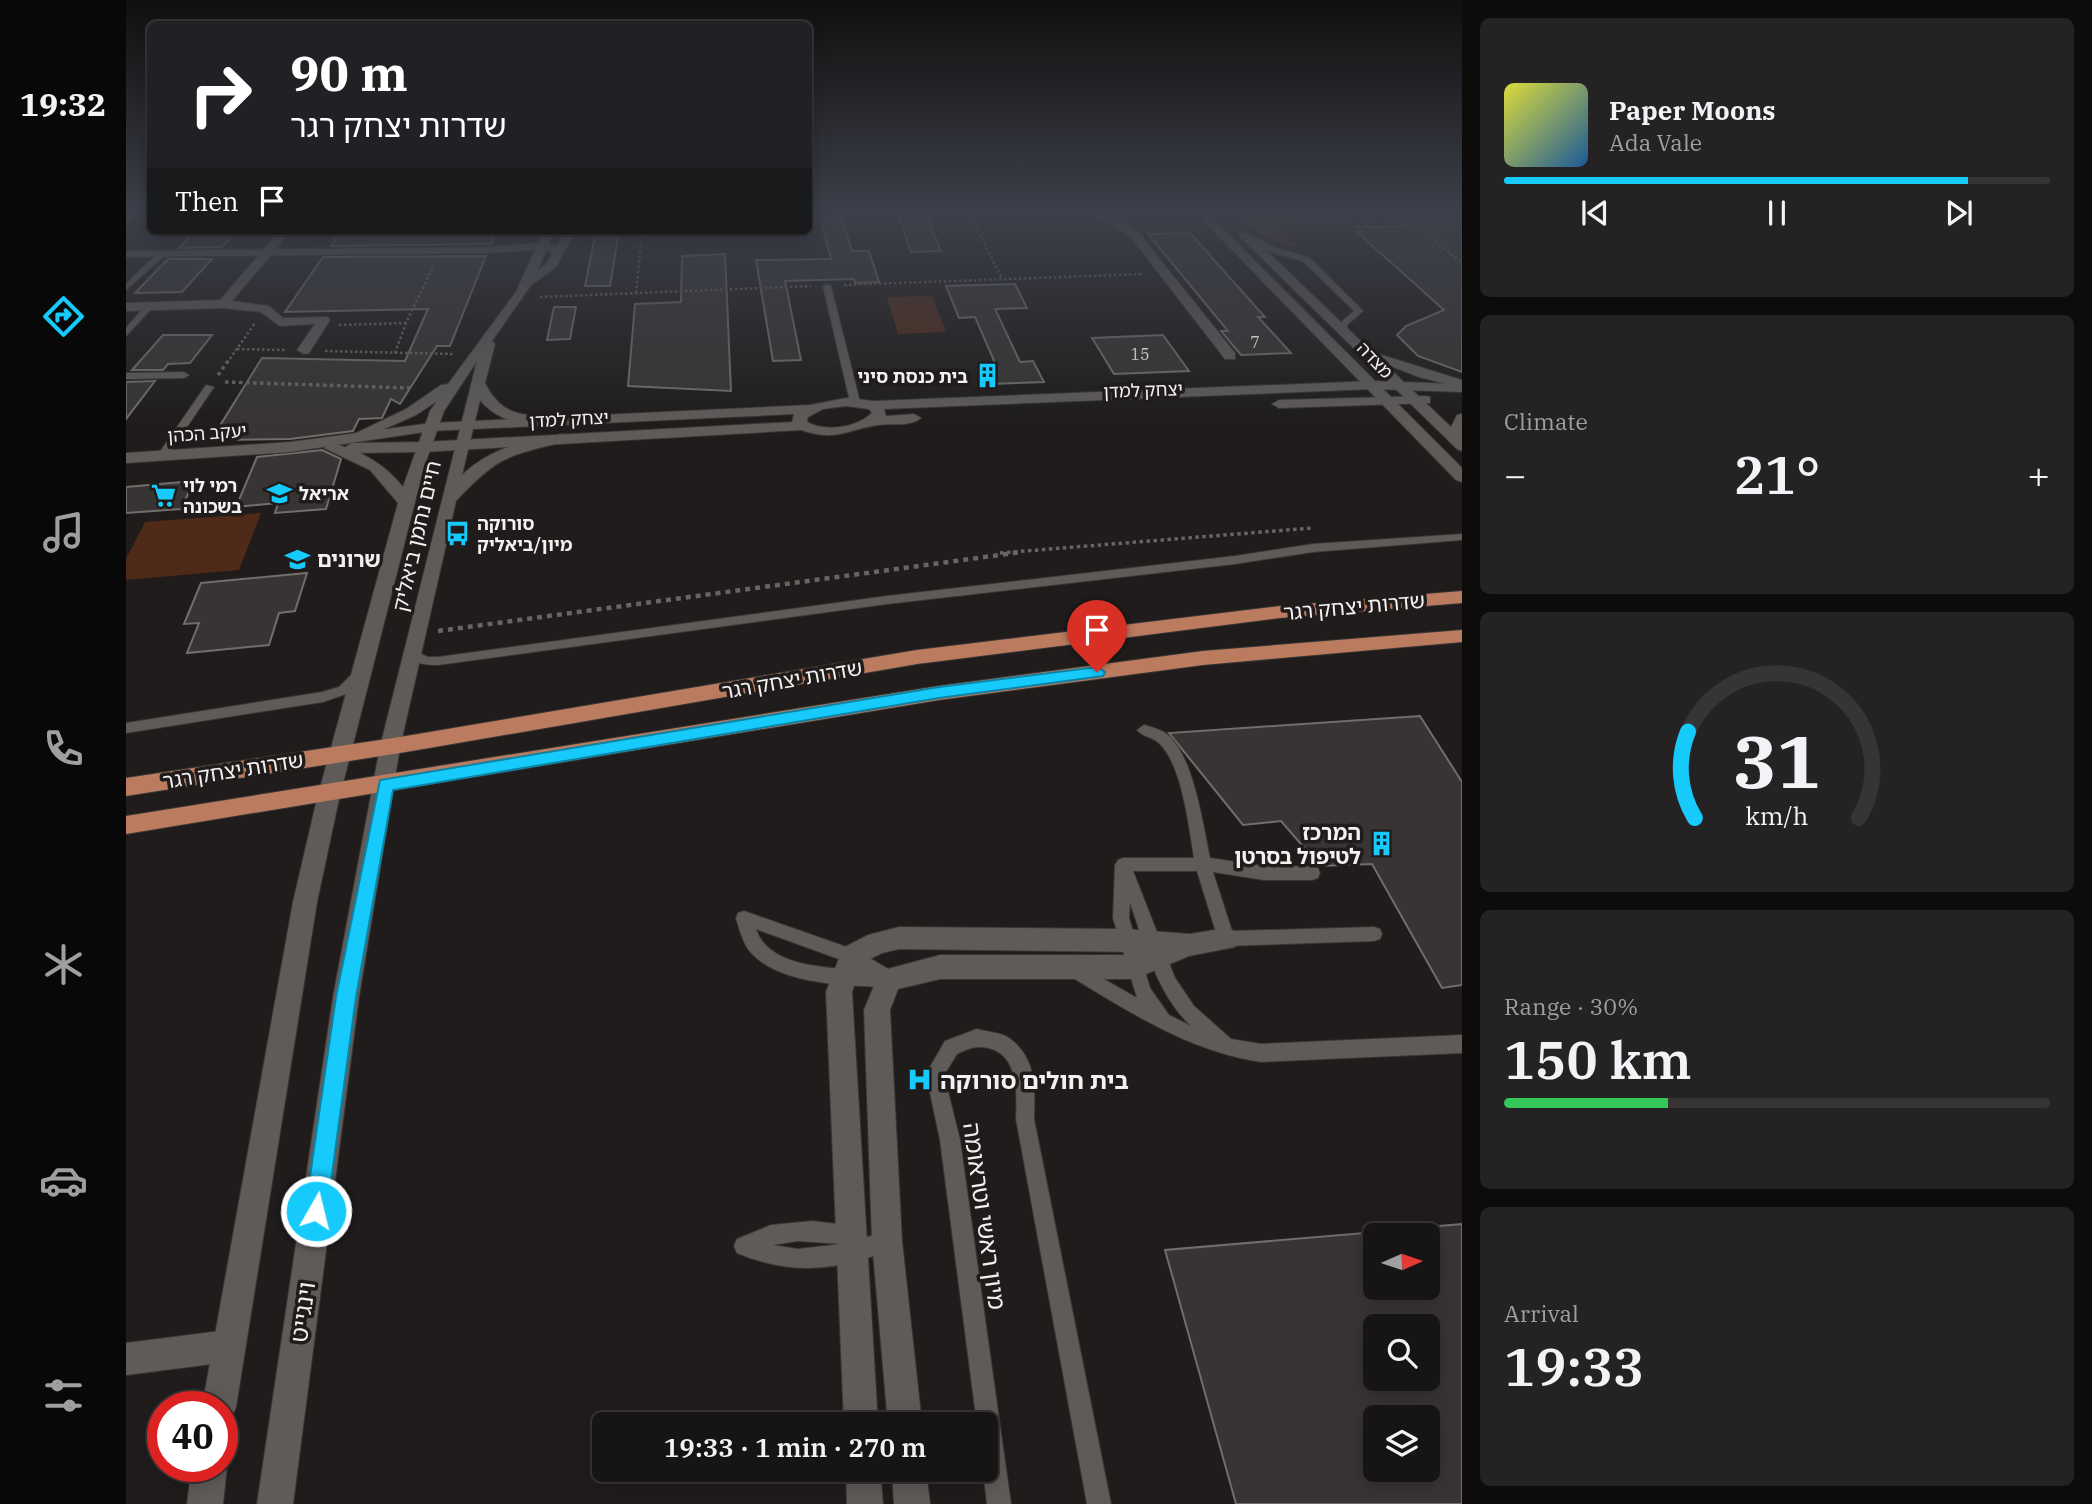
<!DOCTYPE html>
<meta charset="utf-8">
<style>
:root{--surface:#171514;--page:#242222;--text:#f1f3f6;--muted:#9e9fa0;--line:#363434;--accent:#16cafb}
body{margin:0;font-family:"IBM Plex Serif","Noto Sans Hebrew",serif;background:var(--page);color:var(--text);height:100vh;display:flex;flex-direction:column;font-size:26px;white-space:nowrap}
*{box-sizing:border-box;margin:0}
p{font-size:23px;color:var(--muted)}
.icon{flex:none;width:38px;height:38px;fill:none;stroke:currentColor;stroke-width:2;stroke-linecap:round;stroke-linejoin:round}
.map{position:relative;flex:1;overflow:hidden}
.details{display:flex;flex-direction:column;gap:18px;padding:18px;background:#0d0c0b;width:630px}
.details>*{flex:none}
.hud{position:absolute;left:21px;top:21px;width:665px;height:214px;border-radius:10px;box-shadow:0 4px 18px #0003,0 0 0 2px var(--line);background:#202124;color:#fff;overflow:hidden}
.needle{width:46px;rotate:87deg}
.controls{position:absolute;left:1237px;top:1223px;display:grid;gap:14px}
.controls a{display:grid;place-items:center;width:77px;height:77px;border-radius:10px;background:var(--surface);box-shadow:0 4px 18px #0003,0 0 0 2px var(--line);font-size:35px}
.speed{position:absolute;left:21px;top:1391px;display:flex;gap:14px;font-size:35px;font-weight:700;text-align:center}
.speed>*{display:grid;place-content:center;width:91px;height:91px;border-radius:50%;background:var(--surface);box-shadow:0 4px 18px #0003,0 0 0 2px var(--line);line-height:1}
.speed .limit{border:10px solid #d22;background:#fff;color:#111}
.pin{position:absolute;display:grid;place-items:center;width:60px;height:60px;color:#fff;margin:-72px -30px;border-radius:50% 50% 50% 0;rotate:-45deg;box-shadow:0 0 7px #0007}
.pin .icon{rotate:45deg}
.me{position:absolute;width:77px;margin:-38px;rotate:8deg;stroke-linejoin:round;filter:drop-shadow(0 0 5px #0008)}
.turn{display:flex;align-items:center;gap:24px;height:147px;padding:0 28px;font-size:32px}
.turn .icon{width:91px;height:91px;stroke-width:2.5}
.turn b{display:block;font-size:49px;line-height:60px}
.then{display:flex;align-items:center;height:66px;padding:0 28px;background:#0003;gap:14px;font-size:26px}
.big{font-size:52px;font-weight:600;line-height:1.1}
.details .card{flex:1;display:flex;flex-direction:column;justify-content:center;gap:10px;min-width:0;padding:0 24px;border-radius:10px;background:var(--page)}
.details .dial{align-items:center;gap:0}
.dial svg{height:182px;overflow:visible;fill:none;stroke:var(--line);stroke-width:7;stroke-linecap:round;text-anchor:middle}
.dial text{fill:var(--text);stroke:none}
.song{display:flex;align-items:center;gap:21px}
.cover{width:84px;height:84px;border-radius:10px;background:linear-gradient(135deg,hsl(60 70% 55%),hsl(210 70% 35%))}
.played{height:7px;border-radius:4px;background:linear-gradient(90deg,var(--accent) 85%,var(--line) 85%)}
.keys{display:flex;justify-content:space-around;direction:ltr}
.heat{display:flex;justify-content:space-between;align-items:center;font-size:38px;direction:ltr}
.charge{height:10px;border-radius:5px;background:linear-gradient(90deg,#34c759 30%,var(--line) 0)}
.trip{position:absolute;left:466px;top:1412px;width:406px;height:70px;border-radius:10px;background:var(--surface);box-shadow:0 4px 18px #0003,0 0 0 2px var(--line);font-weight:600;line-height:70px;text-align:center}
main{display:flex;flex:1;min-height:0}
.tab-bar{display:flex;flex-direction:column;width:126px;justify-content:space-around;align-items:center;background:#090808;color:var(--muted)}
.tab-bar .icon{width:49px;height:49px}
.tab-bar .current{color:var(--accent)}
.tab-bar b{font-size:32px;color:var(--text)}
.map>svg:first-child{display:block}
.green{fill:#502a19}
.building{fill:#373433;stroke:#706d6c;stroke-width:2;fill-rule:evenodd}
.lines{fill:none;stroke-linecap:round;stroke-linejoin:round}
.lane-casing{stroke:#383635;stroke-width:2}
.street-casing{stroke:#383635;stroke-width:2}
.secondary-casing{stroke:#383635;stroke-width:2}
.primary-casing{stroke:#383635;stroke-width:2}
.path-far2{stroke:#676463;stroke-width:2.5;stroke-dasharray:2.5 2.5;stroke-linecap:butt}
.path-far1{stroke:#676463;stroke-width:3.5;stroke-dasharray:3.5 3.5;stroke-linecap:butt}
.path{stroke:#676463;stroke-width:4.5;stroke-dasharray:5 5;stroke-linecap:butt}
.lane{fill:#5e5b59;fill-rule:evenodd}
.street{fill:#5e5b59;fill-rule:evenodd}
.secondary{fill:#5e5b59;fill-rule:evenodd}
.primary{fill:#ba7b5f;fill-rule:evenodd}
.route{fill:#16cafb;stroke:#0e83a3;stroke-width:2}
.labels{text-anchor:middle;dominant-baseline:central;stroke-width:7;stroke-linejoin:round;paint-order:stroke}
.far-number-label{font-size:16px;fill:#c4c2c1}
.far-street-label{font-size:18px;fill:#f3f1f0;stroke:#1f1c1b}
.far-poi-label{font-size:18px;font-weight:bold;fill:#f3f1f0;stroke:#1f1c1b;text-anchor:start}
.street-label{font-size:21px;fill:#f3f1f0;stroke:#1f1c1b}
.poi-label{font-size:21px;font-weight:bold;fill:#f3f1f0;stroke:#1f1c1b;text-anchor:start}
.near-poi-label{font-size:24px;font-weight:bold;fill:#f3f1f0;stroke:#1f1c1b;text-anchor:start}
.near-street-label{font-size:24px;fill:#f3f1f0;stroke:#1f1c1b}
</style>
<main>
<nav class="tab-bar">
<b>19:32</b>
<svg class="icon current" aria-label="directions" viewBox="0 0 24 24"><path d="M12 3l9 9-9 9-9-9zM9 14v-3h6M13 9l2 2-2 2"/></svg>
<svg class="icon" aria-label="music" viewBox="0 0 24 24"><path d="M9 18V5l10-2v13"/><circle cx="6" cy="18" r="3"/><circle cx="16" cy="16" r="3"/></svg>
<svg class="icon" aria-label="phone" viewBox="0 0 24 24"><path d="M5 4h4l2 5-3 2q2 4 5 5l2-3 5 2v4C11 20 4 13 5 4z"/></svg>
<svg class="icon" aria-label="climate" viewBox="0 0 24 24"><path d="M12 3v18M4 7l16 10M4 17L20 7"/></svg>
<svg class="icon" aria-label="car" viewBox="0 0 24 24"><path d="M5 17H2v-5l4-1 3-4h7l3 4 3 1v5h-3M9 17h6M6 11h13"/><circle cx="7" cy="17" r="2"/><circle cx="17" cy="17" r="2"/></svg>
<svg class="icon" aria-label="filters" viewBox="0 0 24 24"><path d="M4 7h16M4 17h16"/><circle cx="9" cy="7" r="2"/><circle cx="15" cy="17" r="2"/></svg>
</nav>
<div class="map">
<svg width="1336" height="1504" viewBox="0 0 1336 1504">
<rect width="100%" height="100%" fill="#1f1c1b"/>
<g class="green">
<path d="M1107,212h142l4,3 -103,5 22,27c-25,-1 -48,-17 -65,-35z"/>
<polygon points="806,296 820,332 772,334 761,297"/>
<polygon points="135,513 113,570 0,580 0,559 19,522"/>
</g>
<g class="building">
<polygon points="1264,212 1336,212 1336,372 1292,356 1271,335 1280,326 1318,310 1231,232 1237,232 1231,227 1281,226"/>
<polygon points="772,215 800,215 815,251 785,252"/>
<polygon points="716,218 726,251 743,251 753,282 729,283 728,279 659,281 675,360 647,361 630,260 705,259 695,219"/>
<polygon points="69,231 111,231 96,247 53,248"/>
<polygon points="215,231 370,231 365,244 205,246"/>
<polygon points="470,231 493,231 484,286 459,286"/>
<polygon points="1064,233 1139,317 1132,317 1165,353 1115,355 1095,331 1102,331 1022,234"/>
<polygon points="599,254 605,391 502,386 509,304 555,302 556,256"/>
<polygon points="360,256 324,346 311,346 274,404 265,399 256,418 233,419 227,431 164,439 85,440 136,358 279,361 302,309 159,312 197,257"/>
<polygon points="42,259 86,259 56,292 9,293"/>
<polygon points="889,284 901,308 869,309 894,362 907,361 918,382 865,384 856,363 869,363 849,317 833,318 820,286"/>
<polygon points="428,307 450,307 444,339 421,340"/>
<polygon points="37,335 86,335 64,363 42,364 37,370 6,370"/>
<polygon points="1037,335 1063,371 988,374 966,338"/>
<polygon points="29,381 0,419 0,382"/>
<polygon points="196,450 215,459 200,509 149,513 152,503 110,507 131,457"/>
<polygon points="68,481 55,509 0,513 0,487"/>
<polygon points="181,573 169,611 153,613 143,645 61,653 73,623 58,624 75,583"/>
<polygon points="1294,716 1336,782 1336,985 1316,988 1246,864 1194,866 1155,821 1117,825 1043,733"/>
<path d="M1336,1224v280h-226l-71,-254 211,-18v56h52v-61zM1250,1326h52v53h-52zM1250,1418h52v52h-52z"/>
</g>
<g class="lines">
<defs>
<g id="lane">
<polygon points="1115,233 1121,233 1151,248 1184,258 1237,311 1221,325 1221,334 1215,334 1213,324 1228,311 1178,262 1145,252 1115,237"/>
<polygon points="33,252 40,254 0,290 0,284"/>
<polygon points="701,284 705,286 734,402 729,405 724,402 697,286"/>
<polygon points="21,304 28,306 0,336 0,328"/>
<polygon points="0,373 58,372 63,375 58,378 0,379"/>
<polygon points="80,385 88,387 40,458 32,458 31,456"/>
<path d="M1336,534v6l-149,12 -78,12 -348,40 -449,61c-11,0 -25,-1 -32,-10l3,-9h8l2,7 9,4h10l449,-61 348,-40 78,-12z"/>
<polygon points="232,671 239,676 223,693 197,702 0,733 0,723 196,692 213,687 227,673"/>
<path d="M1018,725c8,2 19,5 25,11 25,23 34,89 41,122l54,8h48l6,2 2,5 -2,5 -6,2h-48l-51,-8 19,59 142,-4 6,2 2,5 -2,5 -6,2 -148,5 -6,-2 -2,-5 -21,-68h-64l42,107 19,28 37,33 30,5 201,-9v18l-201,9c-73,-11 -131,-50 -193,-87l-2,-5 2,-5 6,-3 63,36 -24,-80 2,-53 3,-5 5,-2h71c-5,-31 -12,-92 -34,-114 -7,-7 -17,-7 -23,-14zM1004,903c15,42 27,91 61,123l-22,-11 -19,-27 -21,-70z"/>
<path d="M618,911l114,40 37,22 2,6 -2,6 -6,2c-41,-1 -114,-2 -141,-38 -6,-9 -9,-21 -12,-31l2,-5zM630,929l91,33 13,8c-33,-2 -92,-3 -104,-41z"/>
<path d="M851,1029c9,3 24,3 32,9 28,20 26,51 25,81l77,385h-24l-71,-385c1,-29 3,-72 -38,-72 -6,0 -15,4 -21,7l-13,21 16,65 51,364h-24l-4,-34h2v-46h-8l-37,-284 -14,-66 19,-33z"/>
<path d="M686,1221l43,5 7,3 2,9 23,-7 7,3 3,7 -3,7c-54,23 -102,28 -157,5l-3,-7 3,-7 34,-14zM672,1241l43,3 -43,5 -25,-4z"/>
</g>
<g id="street">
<polygon points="3,212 14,212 0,224 0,215"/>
<polygon points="970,212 981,212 1012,232 1109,353 1109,359 1099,359 1004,236 976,220"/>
<polygon points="154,231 165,231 106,301 143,306 157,318 202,317 204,320 183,353 178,354 171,350 189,324 154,326 135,312 97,308 0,311 0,303 94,300"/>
<path d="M1247,381l89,3v8l-89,-3 -489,20 2,7 28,-2 7,4c-10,9 -30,5 -43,7 -33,5 -41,17 -77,5l-378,22 -71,1 -8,-5 8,-5 71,-1 369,-20 2,-8 -363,17 -141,21 -164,11v-10l164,-11 141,-19 379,-18 36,-7 28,3zM720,406l23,3 3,4c-16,15 -46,19 -65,9l1,-5 15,-8z"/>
<polygon points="1299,396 1304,397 1304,403 1153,408 1146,404 1153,400"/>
<polygon points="773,927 1000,929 1064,934 1100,928 1109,931 1112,939 1109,947 1063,956 1008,979 814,979 772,989 764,1010 776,1241 796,1424 762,1424 746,1241 738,1010 754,971 814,955 1008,955 1015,952 773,949 756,953 736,963 726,992 752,1424 718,1424 700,992 717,948 742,935"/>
<polygon points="102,1330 114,1334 118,1346 114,1358 102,1362 0,1375 0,1343"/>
<polygon points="720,1470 754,1470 757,1504 721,1504"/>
<polygon points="766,1470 800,1470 804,1504 768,1504"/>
</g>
<g id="secondary">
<polygon points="1069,212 1080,212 1336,468 1336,482 1330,480"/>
<path d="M418,231h10l-5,13 8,2 8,-15h10l-19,36 -25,18 -39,56 3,3 -10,39c15,30 33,33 65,33 9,1 15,0 21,5l-7,4c-31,0 -63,1 -84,-25l-18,75c28,-27 63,-35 100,-41l7,4 -2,3c-59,15 -68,14 -111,60l-56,246 -41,250 -66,507h-36l76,-507 47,-250 97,-386 -33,50 -20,56 -85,332 -22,103 -81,505 -5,12 -9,4v-16h-20l91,-505 24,-103 81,-296 -28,-33 -46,-22 8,-5c29,8 52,20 71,44l27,-76 7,-10 -21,14 -54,24 -5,1 -7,-4 56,-27 35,-24 7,-1 68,-92 19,-42 -50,3 -359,4v-6l359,-4 53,-4zM420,250l7,2 -6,11 -9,7z"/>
<polygon points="1114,233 1122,233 1246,352 1336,380 1336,388 1293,377 1259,364 1325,427 1331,415 1336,414 1336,451 1331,449 1114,237"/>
<polygon points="96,1454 101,1466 97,1504 61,1504 66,1466 96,1466"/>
</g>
<g id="primary">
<polygon points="1336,591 1336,603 1154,618 791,664 274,753 0,796 0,778 274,737 791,650 1154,606"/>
<polygon points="1336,630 1336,642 1077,665 813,700 0,834 0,816 813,686 1077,651"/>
</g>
</defs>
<use href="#lane" class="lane-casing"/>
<use href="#street" class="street-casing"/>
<use href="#secondary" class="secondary-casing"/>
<use href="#primary" class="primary-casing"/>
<g class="path-far2">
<polyline points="843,212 876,279"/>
<polyline points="1153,212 1165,223 1265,219 1257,212"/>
<polyline points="1170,212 1178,222"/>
<polyline points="1229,212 1253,219"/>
<polyline points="1275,212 1336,263"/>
<polyline points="1118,218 1134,212"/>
<polyline points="1265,219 1276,228 1293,228"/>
<polyline points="718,285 1017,274"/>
<polyline points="510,293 516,231"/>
<polyline points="414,297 685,286"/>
<polyline points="213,325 280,323 308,265"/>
<polyline points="111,349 159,350"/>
<polyline points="199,351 327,354"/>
<polyline points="269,353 280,323"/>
<polyline points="101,363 129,323"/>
</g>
<g class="path-far1">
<polyline points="92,375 102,361"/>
<polyline points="99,382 286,388"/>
<polyline points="874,553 1186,528"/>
</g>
<polyline class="path" points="312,631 896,552"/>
<use href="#lane" class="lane"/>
<use href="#street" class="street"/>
<use href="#secondary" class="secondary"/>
<use href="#primary" class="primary"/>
</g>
<linearGradient id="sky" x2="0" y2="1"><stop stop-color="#110f0f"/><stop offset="0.5" stop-color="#3c404a"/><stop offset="1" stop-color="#3c404a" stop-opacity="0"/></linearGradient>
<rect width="1336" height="423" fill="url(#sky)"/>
<polygon class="route" points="971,667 979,672 977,676 813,698 267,790 230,997 201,1211 198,1219 190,1223 182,1219 179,1211 210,997 254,780 813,687"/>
<defs>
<symbol id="building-bare" viewBox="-9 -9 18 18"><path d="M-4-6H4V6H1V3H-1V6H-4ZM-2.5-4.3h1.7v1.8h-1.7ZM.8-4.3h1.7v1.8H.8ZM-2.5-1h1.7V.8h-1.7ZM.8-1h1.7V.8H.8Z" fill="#16cafb" stroke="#1f1c1b" stroke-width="2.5" paint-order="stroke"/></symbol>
<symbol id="school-bare" viewBox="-9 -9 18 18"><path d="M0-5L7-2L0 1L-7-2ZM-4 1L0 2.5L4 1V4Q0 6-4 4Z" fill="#16cafb" stroke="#1f1c1b" stroke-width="2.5" paint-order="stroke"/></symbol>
<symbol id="supermarket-bare" viewBox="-9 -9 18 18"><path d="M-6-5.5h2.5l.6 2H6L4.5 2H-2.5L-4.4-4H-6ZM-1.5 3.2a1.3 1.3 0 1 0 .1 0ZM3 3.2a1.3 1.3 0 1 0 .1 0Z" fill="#16cafb" stroke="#1f1c1b" stroke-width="2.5" paint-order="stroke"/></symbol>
<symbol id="bus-bare" viewBox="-9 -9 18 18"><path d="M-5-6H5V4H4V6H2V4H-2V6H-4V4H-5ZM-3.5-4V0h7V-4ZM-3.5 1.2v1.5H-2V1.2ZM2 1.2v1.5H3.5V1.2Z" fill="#16cafb" stroke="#1f1c1b" stroke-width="2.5" paint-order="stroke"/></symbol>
<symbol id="hospital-bare" viewBox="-9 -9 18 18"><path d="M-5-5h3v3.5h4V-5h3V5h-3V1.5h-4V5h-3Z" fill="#16cafb" stroke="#1f1c1b" stroke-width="2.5" paint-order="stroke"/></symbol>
</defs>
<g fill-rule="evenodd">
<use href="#building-bare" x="844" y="358" width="35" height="35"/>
<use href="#school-bare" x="136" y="476" width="35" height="35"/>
<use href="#supermarket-bare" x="20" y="478" width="35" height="35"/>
<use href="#bus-bare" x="314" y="516" width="35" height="35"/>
<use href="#school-bare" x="154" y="542" width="35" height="35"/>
<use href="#building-bare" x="1238" y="826" width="35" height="35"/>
<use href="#hospital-bare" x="776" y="1062" width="35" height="35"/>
</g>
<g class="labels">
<g class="far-number-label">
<text x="1129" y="342">7</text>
<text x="1014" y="354">15</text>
</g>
<g class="far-street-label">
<text transform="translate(1249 360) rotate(46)">מצדה</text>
<text transform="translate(1017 390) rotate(-2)">יצחק למדן</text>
<text transform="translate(443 419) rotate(-3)">יצחק למדן</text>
<text transform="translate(81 433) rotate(-4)">יעקב הכהן</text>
</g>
<g class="far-poi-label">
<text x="842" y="376" text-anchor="end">בית כנסת סיני</text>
<text x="57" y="485">רמי לוי<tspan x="57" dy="21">בשכונה</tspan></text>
<text x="173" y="493">אריאל</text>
<text x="351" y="523">סורוקה<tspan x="351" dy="21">מיון/ביאליק</tspan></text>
</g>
<g class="street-label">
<text transform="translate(290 536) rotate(-77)">חיים נחמן ביאליק</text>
<text transform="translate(1228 606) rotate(-5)">שדרות יצחק רגר</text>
<text transform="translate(666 679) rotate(-10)">שדרות יצחק רגר</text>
<text transform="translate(107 770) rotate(-9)">שדרות יצחק רגר</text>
</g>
<g class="poi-label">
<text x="191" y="559">שרונים</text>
<text x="1235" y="832" text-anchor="end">המרכז<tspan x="1235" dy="24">לטיפול בסרטן</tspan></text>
</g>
<g class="near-poi-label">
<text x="814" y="1080">בית חולים סורוקה</text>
</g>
<g class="near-street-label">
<text transform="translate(859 1216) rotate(82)">מיון ראשי וטראומה</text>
<text transform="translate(176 1312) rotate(-82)">וינגייט</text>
</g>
</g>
</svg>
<div class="controls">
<a><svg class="needle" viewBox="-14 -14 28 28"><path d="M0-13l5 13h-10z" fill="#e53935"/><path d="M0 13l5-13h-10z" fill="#9e9fa0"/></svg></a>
<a><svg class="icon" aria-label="search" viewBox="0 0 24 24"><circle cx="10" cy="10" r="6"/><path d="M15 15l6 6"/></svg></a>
<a><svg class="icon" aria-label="layers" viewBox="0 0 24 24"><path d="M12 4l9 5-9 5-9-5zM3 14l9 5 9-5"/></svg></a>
</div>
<div class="speed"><div class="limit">40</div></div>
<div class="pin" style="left:971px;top:672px;background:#d93025"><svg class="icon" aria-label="arrive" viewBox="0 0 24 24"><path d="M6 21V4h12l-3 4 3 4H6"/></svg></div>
<svg class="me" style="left:190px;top:1211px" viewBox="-20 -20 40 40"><circle r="17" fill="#16cafb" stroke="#fff" stroke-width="3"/><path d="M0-11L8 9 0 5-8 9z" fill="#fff"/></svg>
<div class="trip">19:33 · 1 min · 270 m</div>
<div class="hud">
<div class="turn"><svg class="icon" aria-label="right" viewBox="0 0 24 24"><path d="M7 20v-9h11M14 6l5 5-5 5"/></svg><div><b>90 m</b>שדרות יצחק רגר</div></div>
<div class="then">Then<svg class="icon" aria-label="arrive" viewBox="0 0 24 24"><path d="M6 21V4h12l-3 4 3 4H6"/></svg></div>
</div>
</div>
<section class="details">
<div class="card">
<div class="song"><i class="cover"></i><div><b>Paper Moons</b><p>Ada Vale</p></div></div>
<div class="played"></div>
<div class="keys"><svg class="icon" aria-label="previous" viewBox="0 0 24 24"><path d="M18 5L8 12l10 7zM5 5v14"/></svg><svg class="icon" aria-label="pause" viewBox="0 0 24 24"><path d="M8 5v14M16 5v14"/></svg><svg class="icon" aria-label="next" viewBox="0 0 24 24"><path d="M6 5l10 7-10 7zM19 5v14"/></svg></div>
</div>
<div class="card"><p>Climate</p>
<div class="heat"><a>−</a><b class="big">21°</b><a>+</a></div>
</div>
<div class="card dial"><svg viewBox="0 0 100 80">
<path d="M14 69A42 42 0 1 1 86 69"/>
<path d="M14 69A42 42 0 0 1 11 31" stroke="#16cafb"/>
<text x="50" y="56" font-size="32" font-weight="700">31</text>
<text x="50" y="72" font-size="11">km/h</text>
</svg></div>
<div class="card"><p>Range · 30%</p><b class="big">150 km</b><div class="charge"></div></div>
<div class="card"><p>Arrival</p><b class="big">19:33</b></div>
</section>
</main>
